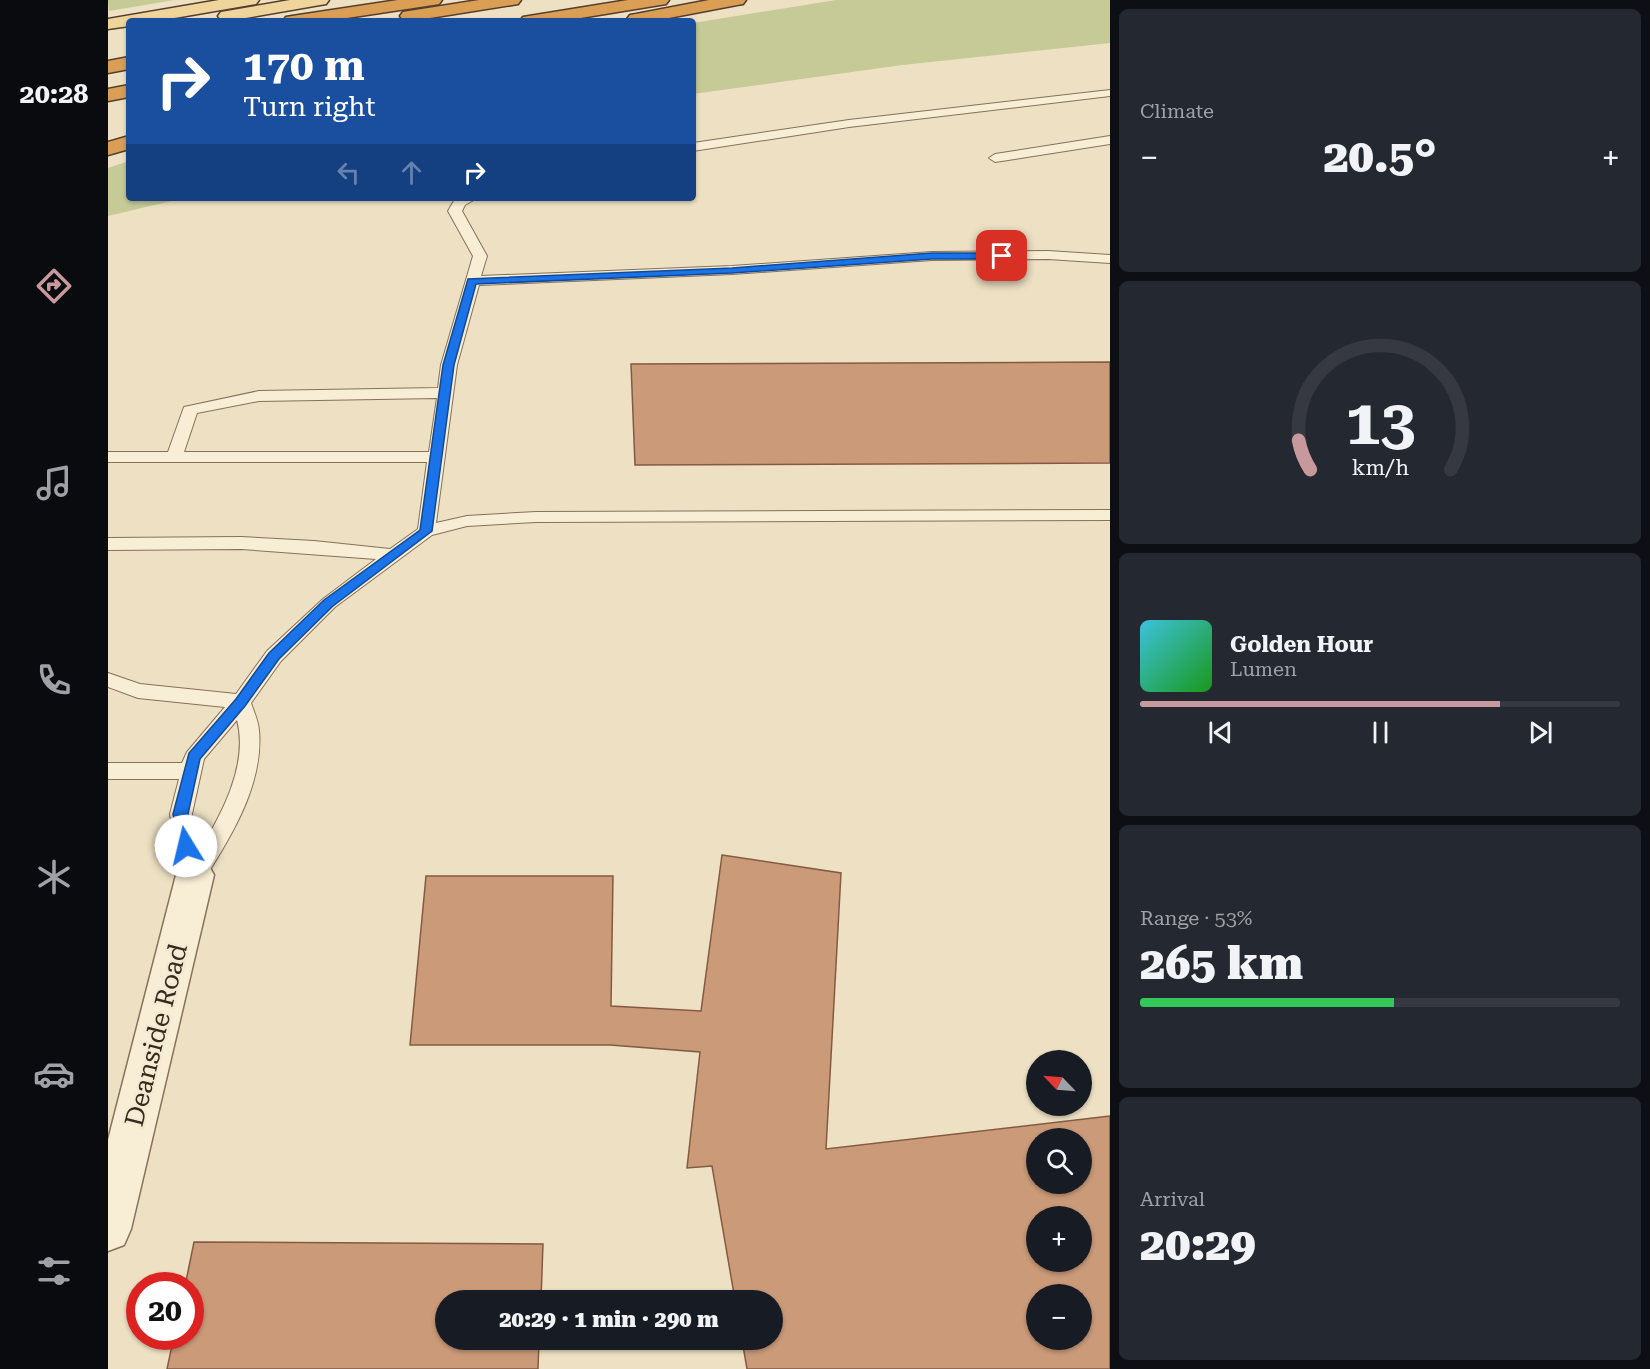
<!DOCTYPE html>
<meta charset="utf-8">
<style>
:root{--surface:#171b24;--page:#242831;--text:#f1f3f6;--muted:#9ea1a6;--line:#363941;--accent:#c7999c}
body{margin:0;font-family:"Roboto Serif",serif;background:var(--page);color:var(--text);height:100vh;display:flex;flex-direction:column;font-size:22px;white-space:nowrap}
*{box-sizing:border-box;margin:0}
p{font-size:20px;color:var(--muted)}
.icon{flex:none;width:33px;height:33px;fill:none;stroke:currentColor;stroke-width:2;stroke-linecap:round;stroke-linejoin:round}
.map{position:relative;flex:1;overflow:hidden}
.drawer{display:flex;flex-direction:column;gap:9px;padding:9px;background:#0d0f14;width:540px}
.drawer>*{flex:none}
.banner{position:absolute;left:18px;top:18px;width:570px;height:183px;border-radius:6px;box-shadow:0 2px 4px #0004;background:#1a4fa0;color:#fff;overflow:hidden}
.needle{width:39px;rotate:295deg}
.tools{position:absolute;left:918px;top:1050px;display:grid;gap:12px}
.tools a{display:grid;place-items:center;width:66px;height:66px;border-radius:50%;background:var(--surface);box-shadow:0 2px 4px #0004;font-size:30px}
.speed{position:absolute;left:18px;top:1272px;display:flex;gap:12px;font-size:30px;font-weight:700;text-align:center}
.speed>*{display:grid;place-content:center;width:78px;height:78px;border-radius:50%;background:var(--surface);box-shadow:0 2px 4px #0004;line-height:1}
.speed .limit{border:9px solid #d22;background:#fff;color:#111}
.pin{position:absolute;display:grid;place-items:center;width:51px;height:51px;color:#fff;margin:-26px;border-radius:12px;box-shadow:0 3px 9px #0006}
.me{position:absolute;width:66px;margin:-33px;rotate:351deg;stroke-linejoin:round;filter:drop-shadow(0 0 4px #0008)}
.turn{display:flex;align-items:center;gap:21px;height:126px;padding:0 18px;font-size:27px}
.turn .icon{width:78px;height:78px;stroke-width:2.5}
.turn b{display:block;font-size:42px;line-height:51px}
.lanes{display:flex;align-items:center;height:57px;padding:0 18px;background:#0003;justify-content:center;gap:30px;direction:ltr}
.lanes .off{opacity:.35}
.big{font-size:45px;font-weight:800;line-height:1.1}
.drawer .card{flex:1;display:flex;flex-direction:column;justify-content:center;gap:9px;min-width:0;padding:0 21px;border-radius:9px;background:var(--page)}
.drawer .dial{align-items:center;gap:0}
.dial svg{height:156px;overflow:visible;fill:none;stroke:var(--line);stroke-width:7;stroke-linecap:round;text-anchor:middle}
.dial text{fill:var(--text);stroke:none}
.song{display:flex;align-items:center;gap:18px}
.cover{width:72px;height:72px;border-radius:9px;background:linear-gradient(135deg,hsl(190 70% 55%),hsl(120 70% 35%))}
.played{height:6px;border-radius:3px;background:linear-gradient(90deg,var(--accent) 75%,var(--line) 75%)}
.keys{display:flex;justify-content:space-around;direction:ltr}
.heat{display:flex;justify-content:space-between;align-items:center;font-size:33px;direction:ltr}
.charge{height:9px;border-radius:4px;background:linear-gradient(90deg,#34c759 53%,var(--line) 0)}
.trip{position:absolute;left:327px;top:1290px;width:348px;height:60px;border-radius:30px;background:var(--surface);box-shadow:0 2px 4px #0004;font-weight:800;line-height:60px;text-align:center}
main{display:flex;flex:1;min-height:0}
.tabs{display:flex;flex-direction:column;width:108px;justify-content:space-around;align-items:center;background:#090b0e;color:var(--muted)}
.tabs .icon{width:42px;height:42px}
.tabs .active{color:var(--accent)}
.tabs b{font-size:27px;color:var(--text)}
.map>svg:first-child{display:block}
.green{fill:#c5ca97}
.building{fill:#ca9a79;stroke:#845b41;stroke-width:1.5;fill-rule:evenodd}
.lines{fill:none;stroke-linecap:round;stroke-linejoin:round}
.lane-casing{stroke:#86715a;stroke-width:2}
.street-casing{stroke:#86715a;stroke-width:3}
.primary-casing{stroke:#543f2e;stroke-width:3}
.highway-casing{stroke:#543f2e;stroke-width:3}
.lane{fill:#f8edd5;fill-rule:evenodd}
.street{fill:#f8edd5;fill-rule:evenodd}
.primary{fill:#efd49b;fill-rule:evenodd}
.highway{fill:#da9e55;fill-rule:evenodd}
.route{fill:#1a73e8;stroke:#114b97;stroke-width:1.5}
.labels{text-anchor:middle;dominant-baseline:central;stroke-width:5;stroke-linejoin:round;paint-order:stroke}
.near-street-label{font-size:26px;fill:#36291e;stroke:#f4ead2}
</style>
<main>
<nav class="tabs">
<b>20:28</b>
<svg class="icon active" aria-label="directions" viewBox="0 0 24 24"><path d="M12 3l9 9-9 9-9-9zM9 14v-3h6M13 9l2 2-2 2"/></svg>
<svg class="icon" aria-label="music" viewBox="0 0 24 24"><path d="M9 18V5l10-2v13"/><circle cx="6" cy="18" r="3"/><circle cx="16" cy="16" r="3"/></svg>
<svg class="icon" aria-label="phone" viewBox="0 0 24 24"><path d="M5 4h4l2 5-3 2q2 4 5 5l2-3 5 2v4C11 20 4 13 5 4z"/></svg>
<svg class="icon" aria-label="climate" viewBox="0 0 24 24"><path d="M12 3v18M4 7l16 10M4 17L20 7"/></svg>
<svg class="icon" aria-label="car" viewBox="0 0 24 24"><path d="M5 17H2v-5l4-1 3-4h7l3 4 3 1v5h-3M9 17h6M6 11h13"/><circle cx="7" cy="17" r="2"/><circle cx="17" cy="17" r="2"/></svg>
<svg class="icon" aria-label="filters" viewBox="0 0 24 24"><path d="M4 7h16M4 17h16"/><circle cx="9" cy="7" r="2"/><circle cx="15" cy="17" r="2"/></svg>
</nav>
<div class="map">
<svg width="1002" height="1369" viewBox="0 0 1002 1369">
<rect width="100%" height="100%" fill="#ede0c3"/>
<g class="green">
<polygon points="0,0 66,0 1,11"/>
<polygon points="728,0 1002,0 1002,43 794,65 585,94 585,23"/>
<polygon points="21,161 21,198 76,198 0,216 0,168"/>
</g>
<g class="building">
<polygon points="1002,362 1002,463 527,465 523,364"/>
<path d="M614,855l119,18 -15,276 284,-33v253h-363l-5,-29h30v-40h-37l-23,-134 -25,2 13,-116 -90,-7h-200l16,-169h187l-2,130 90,5zM928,1138h46v46h-46zM928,1216h46v46h-46zM928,1294h46v46h-46z"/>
<polygon points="86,1242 435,1244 433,1300 338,1300 338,1340 431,1340 430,1369 59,1369 66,1336 82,1336 82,1286 77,1286"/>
</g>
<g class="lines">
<defs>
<g id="lane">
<polygon points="1002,90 1002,96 741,127 585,151 585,143 741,120"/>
<polygon points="1002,136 1002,144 887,162 881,158 887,154"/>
<path d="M351,198h18l-12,7 -3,6 25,45 -6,20 251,-10 200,-14 116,-1 62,4v8l-62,-4 -116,1 -200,14 -253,11 -22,80 -21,158 31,-7 69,-4 574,-2v10l-574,2 -69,4 -35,9 -97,72 -54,54 -30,42c3,9 7,17 8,27 5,54 -28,107 -56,151l-8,3 -8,-3 -12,-35 -5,-32 9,-35h-71v-16h74l5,-11 38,-45 -87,-9 -30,-11v-14l32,11 96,10 31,-43 56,-52 53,-40 -135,-10 -133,1v-12l133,-1 73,4 76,8 28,-20 9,-67h-319v-10h60l16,-45 75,-16 179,-3 3,-23 32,-109 -25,-45 7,-12zM329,398l-8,54h-245l13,-39 62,-12zM129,720c12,45 -16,95 -38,132l-7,-38 12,-55z"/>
</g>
<polygon id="street" points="87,860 100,864 106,875 23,1229 16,1245 0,1251 0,1140 68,875 74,864"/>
<g id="primary">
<polygon points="111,0 151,0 148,4 142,5 49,21 21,21 21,26 0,29 0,19"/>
<polygon points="182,0 221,0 218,4 212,5 120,21 113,20 110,16 113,12 119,11"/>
</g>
<g id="highway">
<polygon points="290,0 334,0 331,4 325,5 219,21 175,21 178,17 184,16"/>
<polygon points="371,0 413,0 410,4 404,5 303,21 295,20 292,16 295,12 301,11"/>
<polygon points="520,0 561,0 558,4 552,5 454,21 412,21 415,17 421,16"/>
<polygon points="601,0 638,0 635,4 629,5 545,21 521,21 519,19 522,15 528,14"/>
<polygon points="21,57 21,69 0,73 0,61"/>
<polygon points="21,85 21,97 0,101 0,89"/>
<polygon points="21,136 21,149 0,155 0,142"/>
</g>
</defs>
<use href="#lane" class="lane-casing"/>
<use href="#street" class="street-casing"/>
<use href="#primary" class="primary-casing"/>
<use href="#highway" class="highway-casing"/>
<use href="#lane" class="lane"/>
<use href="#street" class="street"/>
<use href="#primary" class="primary"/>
<use href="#highway" class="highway"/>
</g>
<polygon class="route" points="824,253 894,253 898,256 894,259 824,259 624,273 368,284 346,365 324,531 225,606 171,659 137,706 92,759 80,814 86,846 83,851 73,851 65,814 81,753 128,699 161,653 216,600 312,530 335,365 360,279 624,268"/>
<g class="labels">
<g class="near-street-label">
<text transform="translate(48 1035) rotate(-76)">Deanside Road</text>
</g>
</g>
</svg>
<div class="tools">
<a><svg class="needle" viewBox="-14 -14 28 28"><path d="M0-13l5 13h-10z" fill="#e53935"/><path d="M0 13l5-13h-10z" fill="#9ea1a6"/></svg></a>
<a><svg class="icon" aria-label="search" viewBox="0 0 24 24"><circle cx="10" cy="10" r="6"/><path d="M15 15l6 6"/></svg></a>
<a>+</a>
<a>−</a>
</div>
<div class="speed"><div class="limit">20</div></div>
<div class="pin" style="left:894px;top:256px;background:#d93025"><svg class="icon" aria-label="arrive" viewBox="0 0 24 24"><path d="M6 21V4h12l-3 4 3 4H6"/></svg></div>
<svg class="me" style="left:78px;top:846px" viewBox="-20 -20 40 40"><circle r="19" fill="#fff"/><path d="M0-13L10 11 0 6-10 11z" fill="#1a73e8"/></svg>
<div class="trip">20:29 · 1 min · 290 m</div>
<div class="banner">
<div class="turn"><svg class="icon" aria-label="right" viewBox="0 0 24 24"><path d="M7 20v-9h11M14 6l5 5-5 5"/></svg><div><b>170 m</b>Turn right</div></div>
<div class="lanes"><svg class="icon off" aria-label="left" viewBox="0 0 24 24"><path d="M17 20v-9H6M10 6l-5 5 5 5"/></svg><svg class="icon off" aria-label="ahead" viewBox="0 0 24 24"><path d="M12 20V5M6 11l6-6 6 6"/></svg><svg class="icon" aria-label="right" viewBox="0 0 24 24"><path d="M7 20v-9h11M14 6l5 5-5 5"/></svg></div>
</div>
</div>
<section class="drawer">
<div class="card"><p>Climate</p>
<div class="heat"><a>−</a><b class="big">20.5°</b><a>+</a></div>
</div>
<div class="card dial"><svg viewBox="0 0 100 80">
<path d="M14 69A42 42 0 1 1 86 69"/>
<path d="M14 69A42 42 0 0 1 8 54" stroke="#c7999c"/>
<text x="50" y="56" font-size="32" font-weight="700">13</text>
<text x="50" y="72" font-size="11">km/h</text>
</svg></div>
<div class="card">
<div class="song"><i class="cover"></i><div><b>Golden Hour</b><p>Lumen</p></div></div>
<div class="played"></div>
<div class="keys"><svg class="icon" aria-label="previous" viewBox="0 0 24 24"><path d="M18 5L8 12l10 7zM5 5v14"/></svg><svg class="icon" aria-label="pause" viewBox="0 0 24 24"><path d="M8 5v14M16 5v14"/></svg><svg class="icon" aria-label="next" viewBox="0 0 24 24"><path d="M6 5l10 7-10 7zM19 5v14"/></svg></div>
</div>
<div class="card"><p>Range · 53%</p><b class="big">265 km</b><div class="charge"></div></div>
<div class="card"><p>Arrival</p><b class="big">20:29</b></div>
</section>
</main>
